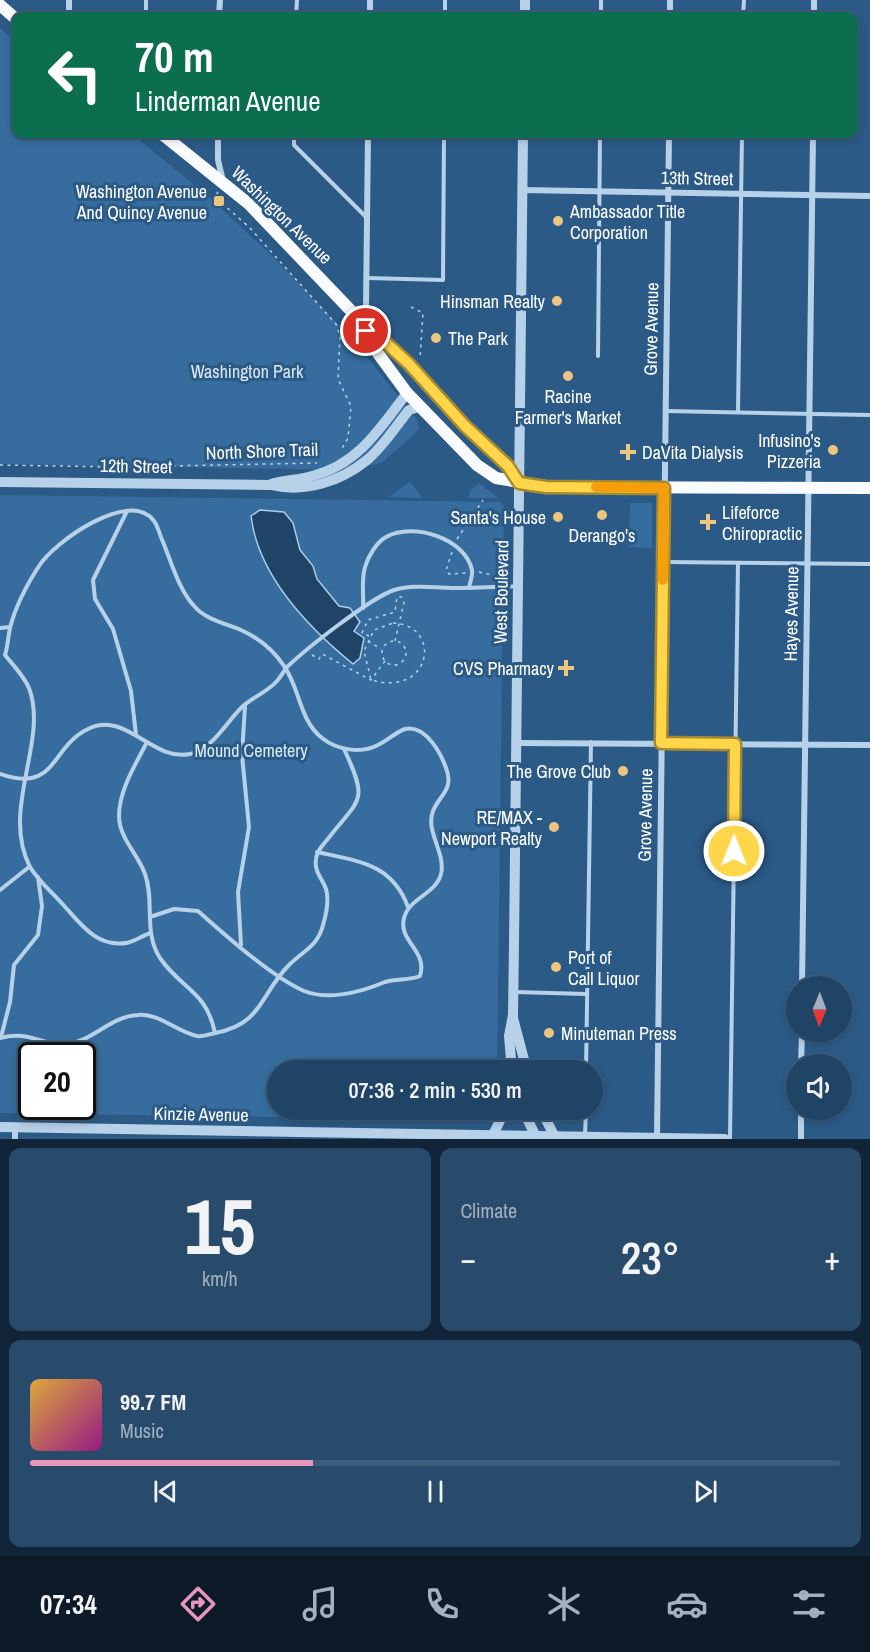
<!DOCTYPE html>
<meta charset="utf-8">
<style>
:root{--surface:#204465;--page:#284b6b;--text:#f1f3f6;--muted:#a2b0bf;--line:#3d5c79;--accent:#e797bd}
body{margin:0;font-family:"Archivo Narrow",sans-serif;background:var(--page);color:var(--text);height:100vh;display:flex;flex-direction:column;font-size:22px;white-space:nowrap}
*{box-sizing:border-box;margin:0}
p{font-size:20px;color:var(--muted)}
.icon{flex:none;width:33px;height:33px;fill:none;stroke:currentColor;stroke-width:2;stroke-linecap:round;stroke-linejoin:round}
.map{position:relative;height:1139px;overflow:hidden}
.side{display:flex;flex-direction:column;gap:9px;padding:9px;background:#122538;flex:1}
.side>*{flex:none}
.guide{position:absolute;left:12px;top:12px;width:846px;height:126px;border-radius:12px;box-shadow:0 3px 9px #0003,0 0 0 2px var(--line);background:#0b6e4f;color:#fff;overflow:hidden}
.needle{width:39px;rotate:181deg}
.tools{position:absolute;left:786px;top:976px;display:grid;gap:12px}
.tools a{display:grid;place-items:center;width:66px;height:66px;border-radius:50%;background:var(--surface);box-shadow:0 3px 9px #0003,0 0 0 2px var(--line);font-size:30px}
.speed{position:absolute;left:18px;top:1042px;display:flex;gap:12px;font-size:30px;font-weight:700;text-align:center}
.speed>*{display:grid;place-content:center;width:78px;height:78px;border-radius:50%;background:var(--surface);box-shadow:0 3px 9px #0003,0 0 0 2px var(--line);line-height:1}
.speed .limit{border:3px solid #111;border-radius:9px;background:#fff;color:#111}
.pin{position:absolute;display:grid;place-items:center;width:51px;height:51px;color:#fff;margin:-26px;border:3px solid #fff;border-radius:50%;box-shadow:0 2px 6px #0007}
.me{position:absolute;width:66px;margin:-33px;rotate:0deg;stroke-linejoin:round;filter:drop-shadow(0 0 4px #0008)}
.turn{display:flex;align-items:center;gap:21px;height:126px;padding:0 24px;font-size:27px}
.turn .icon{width:78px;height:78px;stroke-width:2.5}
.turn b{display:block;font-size:42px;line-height:51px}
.big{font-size:45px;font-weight:600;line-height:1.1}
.side .card{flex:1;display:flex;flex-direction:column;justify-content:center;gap:9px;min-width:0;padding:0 21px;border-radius:12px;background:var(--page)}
.side .dial{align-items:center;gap:0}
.dial b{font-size:78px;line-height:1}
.song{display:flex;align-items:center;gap:18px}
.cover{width:72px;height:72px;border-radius:9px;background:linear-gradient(135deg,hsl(40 70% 55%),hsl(310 70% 35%))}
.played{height:6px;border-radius:3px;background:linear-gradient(90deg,var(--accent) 35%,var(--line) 35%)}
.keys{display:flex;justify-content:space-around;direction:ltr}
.heat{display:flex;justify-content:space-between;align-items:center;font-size:33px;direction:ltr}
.side .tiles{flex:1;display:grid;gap:9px;grid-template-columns:1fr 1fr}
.card:last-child{grid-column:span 2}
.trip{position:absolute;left:267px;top:1060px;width:336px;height:60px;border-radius:30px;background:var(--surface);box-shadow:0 3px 9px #0003,0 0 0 2px var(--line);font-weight:600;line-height:60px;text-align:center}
.tab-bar{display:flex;height:96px;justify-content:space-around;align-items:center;background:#0d1b28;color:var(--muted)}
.tab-bar .icon{width:42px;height:42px}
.tab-bar .selected{color:var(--accent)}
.tab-bar b{font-size:27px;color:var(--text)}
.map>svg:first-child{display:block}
.green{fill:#366d9e;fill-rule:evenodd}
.water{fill:#1f4468;stroke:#accce8;stroke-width:1.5}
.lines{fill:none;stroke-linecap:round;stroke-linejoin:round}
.path{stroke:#b7d1e8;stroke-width:1.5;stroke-dasharray:3 4.5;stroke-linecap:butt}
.service{stroke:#b7d1e8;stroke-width:4}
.minor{stroke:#b7d1e8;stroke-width:6}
.tertiary{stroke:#b7d1e8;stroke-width:10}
.primary{stroke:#f9fbfe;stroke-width:12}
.route-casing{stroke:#a68a30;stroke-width:15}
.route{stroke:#ffd54a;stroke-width:10}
.slow{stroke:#f59e0b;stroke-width:10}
.poi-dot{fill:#eec57f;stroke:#2b5a87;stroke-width:2}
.labels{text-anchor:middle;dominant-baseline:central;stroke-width:6;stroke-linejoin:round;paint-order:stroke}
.street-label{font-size:18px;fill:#fff;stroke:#2b5a87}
.poi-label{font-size:18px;fill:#fff;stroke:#2b5a87;text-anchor:end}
.park-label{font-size:18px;fill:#dae9f6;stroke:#2b5a87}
</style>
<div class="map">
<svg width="870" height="1139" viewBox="0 0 870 1139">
<rect width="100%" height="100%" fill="#2b5a87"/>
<g class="green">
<polygon points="0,28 16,41 16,134 132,134 210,198 269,253 355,342 417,420 419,428 416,433 381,463 351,470 0,464"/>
<polygon points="410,482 423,498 389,497"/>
<polygon points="479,483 498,498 468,498 471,490"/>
<path d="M0,495l500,7 4,4 -7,565h-219v39h218l-6,8 -8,2 -482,-7zM32,1056h50v51h-50z"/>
<polygon points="630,503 652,503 652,548 629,547"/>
</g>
<path class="water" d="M260,510l24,2 9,11 7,27 13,16 4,13 22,27 11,2 10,14 -6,9 10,7 -4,20 -7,6c-44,-36 -95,-89 -102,-148z"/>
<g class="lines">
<g class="path">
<polyline points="218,192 215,197 249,227 336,324 340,337 338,379 351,406 348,438 341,450"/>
<polyline points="411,307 423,313 420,358"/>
<polyline points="0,465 119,467 317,463"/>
<polyline points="457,539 483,500"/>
<polyline points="452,552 446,570 449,574 466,573"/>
<polyline points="479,572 505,578"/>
<path d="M393,623c50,2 39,75 -22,57l-7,-29 10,-21z"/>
<polyline points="369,636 362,633 368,620 395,612 397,597 405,597"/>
<polyline points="368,641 381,649"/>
<polyline points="395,641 405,598"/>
<circle cx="394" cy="653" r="12"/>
<polyline points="312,655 319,659 322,654 371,680 385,661"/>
</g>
<g class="service">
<polyline points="146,16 146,0"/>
<polyline points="296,16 297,0"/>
<polyline points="445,16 445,0"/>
<polyline points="601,16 601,0"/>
<polyline points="743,16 744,0"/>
<polyline points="294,134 294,145 367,218"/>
<polyline points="367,278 443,280 444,134"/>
<polyline points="598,356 600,134"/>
<polyline points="665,411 870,415"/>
<polyline points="738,412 742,134"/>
<polyline points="127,511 93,580 95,599 113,629 131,691 136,735"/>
<polyline points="664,562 870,564"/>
<path d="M363,608c1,-14 -2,-28 2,-41 3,-11 12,-25 21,-30 27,-15 79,1 86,33 1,5 -2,12 -3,18"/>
<polyline points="0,628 10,627"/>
<path d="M146,744c-11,21 -27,47 -27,72 0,22 19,38 26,58 10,27 -2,58 15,84 22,32 46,32 55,75"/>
<path d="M0,774c57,20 50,-27 88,-45 38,-19 64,33 102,25 22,-4 37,-33 53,-48 10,-9 24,-14 33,-24 4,-4 7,-10 11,-15 20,-19 82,-68 107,-77 19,-6 45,-2 64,-2 20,0 39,-1 59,-2"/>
<path d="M317,852c40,9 75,11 91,55"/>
<polyline points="0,890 29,867"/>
<path d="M150,917l24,-8 24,2c26,23 74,66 106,80 26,10 57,1 81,-9 12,-4 24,-1 35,-6 8,-26 -22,-34 -16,-58 5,-20 32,-24 37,-44 5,-21 -16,-43 -8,-63 6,-15 20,-21 14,-40 -5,-16 -21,-47 -42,-42 -9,3 -18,12 -27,16 -17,9 -41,5 -56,-7 -23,-18 -22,-50 -38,-72 -10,-15 -24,-27 -41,-35 -15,-7 -37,-11 -48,-24 -16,-17 -23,-43 -32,-65 -3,-6 -5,-16 -9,-21 -24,-33 -100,21 -115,45 -11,17 -24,42 -29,62 -2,9 -2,18 -5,27 8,10 19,21 24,33 20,53 -29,121 1,179 9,15 25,28 36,41 17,19 32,39 60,35 8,-1 17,-8 25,-10"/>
<polyline points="241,945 238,892 249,827 242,755 245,706"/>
<polyline points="515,992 586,994"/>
<polyline points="1,1037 10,1002 14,965 38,935 42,906 38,877"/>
<path d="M0,1038c30,-8 41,8 67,6 26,-3 44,-28 71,-29 21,-2 39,17 59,21 6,1 13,-2 18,-3 48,-9 45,-39 74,-68 14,-14 29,-19 34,-40 3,-10 6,-26 3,-36 -4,-11 -12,-17 -10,-30 1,-8 6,-13 11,-19 32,-42 43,-36 17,-91"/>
<polyline points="586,1071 591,742"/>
<polyline points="585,1135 586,1110"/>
<polyline points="730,1139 738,563"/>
</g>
<g class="minor">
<polyline points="69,16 69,0"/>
<polyline points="219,16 220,0"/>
<polyline points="370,16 370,0"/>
<polyline points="670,16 670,0"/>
<polyline points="814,16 814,0"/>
<polyline points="218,134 218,160 223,181"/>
<polyline points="523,190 870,196"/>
<polyline points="356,316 366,307 368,134"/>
<polyline points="516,743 870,745"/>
<polyline points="802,987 813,134"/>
<polyline points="801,1065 802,1032"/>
<polyline points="657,1137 669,134"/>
<polyline points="15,1139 15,1127"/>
<polyline points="801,1139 801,1110"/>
</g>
<g class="tertiary">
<polyline points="525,16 525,0"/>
<path d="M0,482l271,3c33,8 69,-3 96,-25 16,-13 29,-34 42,-50l10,-3"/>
<path d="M271,484c14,-4 27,-4 41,-8 46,-11 68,-48 95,-83"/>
<polyline points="513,1018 527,1071"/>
<polyline points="512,1071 509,1036 513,1015 514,944 523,134"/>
<polyline points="523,1110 537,1139"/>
<polyline points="541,1110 556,1139"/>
<polyline points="0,1127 725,1139"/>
<polyline points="493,1135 505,1110"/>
</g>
<g class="primary">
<polyline points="0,5 16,19"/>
<polyline points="162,134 249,204 356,316 374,348 407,393 477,465 496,478 546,487 870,488"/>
<path d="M367,333c41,17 67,62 97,92 19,20 40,35 55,58"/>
</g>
</g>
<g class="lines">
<defs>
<polyline id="route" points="366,331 383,340 409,364 465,426 508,466 519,483 546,487 664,488 661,743 735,744 734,851"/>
</defs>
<use href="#route" class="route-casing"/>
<use href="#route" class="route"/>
<polyline class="slow" points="596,487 664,488 663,580"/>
</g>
<g class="poi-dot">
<rect x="213" y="195" width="12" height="12" rx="3"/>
<circle cx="558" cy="221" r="6"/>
<circle cx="557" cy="301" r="6"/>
<circle cx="436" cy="338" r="6"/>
<circle cx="568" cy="376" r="6"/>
<circle cx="833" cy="450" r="6"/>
<path d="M625 443h6v6h6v6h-6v6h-6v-6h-6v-6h6z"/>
<circle cx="602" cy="515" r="6"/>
<circle cx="558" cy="517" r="6"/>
<path d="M705 513h6v6h6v6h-6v6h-6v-6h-6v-6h6z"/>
<path d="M563 659h6v6h6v6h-6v6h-6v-6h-6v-6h6z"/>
<circle cx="623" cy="771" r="6"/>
<circle cx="554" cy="827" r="6"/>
<circle cx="556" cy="967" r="6"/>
<circle cx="549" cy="1033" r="6"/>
</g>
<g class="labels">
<g class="street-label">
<text transform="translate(697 178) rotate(1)">13th Street</text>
<text transform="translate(282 215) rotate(44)">Washington Avenue</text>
<text transform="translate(651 329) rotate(-89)">Grove Avenue</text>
<text transform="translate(262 451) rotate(-2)">North Shore Trail</text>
<text transform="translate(136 466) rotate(1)">12th Street</text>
<text transform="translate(501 592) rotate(-89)">West Boulevard</text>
<text transform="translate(791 614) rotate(-89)">Hayes Avenue</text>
<text transform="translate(645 815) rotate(-89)">Grove Avenue</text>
<text transform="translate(201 1114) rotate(1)">Kinzie Avenue</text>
</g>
<g class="poi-label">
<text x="207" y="191">Washington Avenue<tspan x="207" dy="21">And Quincy Avenue</tspan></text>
<text x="570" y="211" text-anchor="start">Ambassador Title<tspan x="570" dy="21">Corporation</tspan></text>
<text x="545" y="301">Hinsman Realty</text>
<text x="448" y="338" text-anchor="start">The Park</text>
<text x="568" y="396" text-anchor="middle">Racine<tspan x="568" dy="21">Farmer's Market</tspan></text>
<text x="821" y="440">Infusino's<tspan x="821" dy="21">Pizzeria</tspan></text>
<text x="642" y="452" text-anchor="start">DaVita Dialysis</text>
<text x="722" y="512" text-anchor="start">Lifeforce<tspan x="722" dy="21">Chiropractic</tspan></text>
<text x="546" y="517">Santa's House</text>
<text x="602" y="535" text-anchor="middle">Derango's</text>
<text x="554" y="668">CVS Pharmacy</text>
<text x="611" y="771">The Grove Club</text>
<text x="542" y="817">RE/MAX -<tspan x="542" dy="21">Newport Realty</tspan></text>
<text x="568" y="957" text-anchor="start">Port of<tspan x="568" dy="21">Call Liquor</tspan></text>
<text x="561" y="1033" text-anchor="start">Minuteman Press</text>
</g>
<g class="park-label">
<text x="247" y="371">Washington Park</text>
<text x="251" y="750">Mound Cemetery</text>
</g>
</g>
</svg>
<div class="tools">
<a><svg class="needle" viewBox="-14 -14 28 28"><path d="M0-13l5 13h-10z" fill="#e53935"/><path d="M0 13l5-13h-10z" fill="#a2b0bf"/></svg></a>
<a><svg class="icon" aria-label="sound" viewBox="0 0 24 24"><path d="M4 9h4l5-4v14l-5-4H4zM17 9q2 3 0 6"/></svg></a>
</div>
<div class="speed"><div class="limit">20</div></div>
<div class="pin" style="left:366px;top:331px;background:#d93025"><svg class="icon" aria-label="arrive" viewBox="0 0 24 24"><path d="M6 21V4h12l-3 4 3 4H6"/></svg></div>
<svg class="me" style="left:734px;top:851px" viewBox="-20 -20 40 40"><circle r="17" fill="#ffd54a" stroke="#fff" stroke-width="3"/><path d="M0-11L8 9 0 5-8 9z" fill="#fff"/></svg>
<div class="trip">07:36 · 2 min · 530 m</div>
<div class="guide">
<div class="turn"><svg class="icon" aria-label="left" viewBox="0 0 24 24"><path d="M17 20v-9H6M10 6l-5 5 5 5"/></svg><div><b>70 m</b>Linderman Avenue</div></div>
</div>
</div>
<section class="side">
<div class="tiles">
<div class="card dial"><b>15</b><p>km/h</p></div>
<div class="card"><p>Climate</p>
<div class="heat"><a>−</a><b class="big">23°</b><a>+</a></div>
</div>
<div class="card">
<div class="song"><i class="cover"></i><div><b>99.7 FM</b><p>Music</p></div></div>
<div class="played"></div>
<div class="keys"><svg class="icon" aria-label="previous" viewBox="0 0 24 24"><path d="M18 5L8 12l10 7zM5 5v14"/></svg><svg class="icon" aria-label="pause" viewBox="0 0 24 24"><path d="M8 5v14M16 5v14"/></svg><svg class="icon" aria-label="next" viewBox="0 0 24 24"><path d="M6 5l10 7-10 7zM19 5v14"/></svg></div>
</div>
</div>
</section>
<nav class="tab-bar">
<b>07:34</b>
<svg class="icon selected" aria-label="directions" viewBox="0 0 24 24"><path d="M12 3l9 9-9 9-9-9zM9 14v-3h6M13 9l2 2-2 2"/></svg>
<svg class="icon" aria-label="music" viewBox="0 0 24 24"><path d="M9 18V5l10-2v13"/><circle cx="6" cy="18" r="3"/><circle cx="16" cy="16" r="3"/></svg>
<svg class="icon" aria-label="phone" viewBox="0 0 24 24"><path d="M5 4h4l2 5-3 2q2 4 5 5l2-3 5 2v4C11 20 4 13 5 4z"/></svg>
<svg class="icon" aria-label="climate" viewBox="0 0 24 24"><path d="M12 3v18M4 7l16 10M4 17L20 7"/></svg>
<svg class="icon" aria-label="car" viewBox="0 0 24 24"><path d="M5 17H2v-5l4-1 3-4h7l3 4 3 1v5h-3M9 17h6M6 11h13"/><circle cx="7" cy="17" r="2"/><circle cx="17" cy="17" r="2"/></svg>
<svg class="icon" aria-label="filters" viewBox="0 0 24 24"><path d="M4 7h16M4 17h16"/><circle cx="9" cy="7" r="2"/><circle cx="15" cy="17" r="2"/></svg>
</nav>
